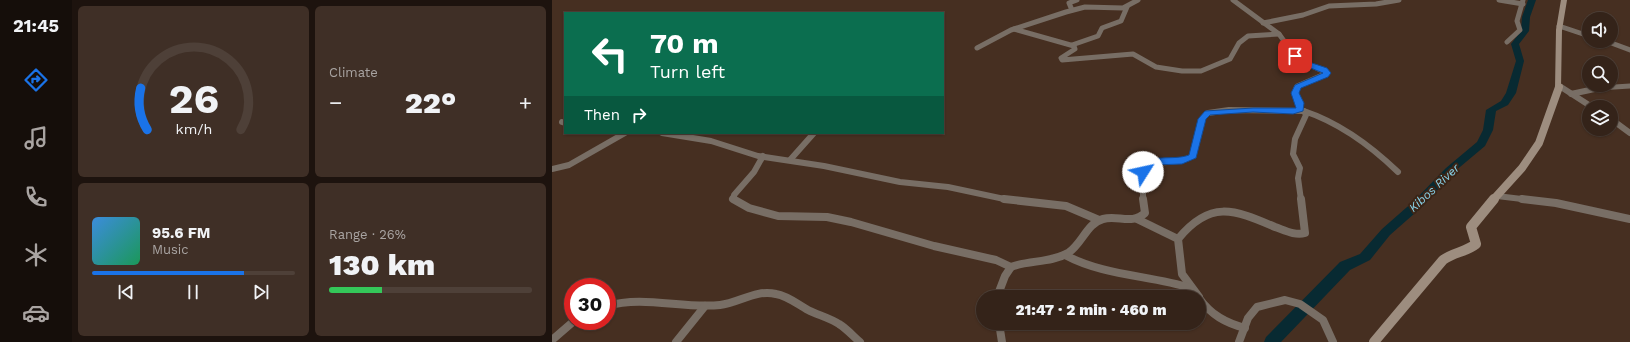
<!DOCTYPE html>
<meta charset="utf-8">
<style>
:root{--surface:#342319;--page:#3f2f26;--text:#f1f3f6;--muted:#a9a4a2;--line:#4e4038;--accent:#1a73e8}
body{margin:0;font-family:"Work Sans",sans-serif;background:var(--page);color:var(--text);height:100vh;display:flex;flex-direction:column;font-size:15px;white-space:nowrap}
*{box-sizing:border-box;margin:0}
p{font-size:13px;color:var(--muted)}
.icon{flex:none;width:22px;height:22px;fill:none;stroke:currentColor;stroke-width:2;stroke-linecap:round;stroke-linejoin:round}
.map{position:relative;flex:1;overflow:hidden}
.details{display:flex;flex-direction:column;gap:6px;padding:6px;background:#1d130e;width:480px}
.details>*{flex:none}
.banner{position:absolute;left:12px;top:12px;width:380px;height:122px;border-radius:0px;box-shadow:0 1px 3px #0004,0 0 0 1px var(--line);background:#0b6e4f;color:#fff;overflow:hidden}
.tools{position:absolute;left:1030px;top:12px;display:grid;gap:8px}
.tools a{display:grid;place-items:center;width:36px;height:36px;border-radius:50%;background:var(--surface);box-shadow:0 1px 3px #0004,0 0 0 1px var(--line);font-size:20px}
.speed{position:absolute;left:12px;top:278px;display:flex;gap:8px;font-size:20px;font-weight:700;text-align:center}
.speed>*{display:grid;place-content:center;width:52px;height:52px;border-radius:50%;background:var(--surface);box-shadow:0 1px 3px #0004,0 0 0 1px var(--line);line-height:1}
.speed .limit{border:6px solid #d22;background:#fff;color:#111}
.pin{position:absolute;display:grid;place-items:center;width:34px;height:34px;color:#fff;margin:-17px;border-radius:8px;box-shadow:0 2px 6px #0006}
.me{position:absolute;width:44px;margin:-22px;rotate:55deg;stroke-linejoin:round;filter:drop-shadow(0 0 3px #0008)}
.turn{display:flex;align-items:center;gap:14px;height:84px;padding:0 20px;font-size:18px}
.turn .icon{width:52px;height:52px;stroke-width:2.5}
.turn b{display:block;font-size:28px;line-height:34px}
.then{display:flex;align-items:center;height:38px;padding:0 20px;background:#0003;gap:8px;font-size:15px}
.big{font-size:30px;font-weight:800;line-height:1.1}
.details .widget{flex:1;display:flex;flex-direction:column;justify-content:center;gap:6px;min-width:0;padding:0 14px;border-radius:6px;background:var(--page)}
.details .dial{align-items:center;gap:0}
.dial svg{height:104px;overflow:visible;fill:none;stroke:var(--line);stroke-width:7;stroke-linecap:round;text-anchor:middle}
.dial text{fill:var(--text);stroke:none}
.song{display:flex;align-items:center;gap:12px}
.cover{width:48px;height:48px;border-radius:6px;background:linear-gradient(135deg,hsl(210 70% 55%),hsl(150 70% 35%))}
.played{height:4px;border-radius:2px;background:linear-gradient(90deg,var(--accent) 75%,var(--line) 75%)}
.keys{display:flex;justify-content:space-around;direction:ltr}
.heat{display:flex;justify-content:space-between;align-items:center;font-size:22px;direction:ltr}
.charge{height:6px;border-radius:3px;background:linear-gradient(90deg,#34c759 26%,var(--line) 0)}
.details .tiles{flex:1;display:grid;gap:6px;grid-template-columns:repeat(2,1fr)}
.trip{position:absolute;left:424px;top:290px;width:230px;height:40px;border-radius:20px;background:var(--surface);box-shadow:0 1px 3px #0004,0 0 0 1px var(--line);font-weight:800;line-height:40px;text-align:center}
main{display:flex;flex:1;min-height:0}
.tab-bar{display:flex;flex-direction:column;width:72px;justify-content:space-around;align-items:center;background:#150e0a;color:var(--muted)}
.tab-bar .icon{width:28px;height:28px}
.tab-bar .active{color:var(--accent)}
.tab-bar b{font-size:18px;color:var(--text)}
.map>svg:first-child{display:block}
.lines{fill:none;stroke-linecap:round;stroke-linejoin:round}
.river{fill:#082a32;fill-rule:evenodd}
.minor-far2{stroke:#786e65;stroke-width:5}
.minor-far1{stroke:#786e65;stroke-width:6}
.minor{stroke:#786e65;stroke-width:8}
.secondary-far2{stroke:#9d8d7f;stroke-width:6}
.secondary-far1{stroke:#9d8d7f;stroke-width:8}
.secondary{stroke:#9d8d7f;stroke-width:10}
.route{fill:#1a73e8;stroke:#114b97}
.labels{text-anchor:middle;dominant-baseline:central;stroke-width:4;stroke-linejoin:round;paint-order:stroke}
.water-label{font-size:12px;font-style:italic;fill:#8ad5ec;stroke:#3b2517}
</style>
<main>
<nav class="tab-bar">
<b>21:45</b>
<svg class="icon active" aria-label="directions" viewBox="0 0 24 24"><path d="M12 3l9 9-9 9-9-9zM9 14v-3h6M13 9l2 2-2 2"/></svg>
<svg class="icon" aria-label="music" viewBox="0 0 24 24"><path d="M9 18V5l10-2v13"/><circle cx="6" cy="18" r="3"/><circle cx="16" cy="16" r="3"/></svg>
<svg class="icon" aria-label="phone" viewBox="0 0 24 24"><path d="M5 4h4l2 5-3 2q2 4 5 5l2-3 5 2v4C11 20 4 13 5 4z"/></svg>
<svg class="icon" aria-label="climate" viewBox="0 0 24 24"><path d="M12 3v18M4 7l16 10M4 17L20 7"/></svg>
<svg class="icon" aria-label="car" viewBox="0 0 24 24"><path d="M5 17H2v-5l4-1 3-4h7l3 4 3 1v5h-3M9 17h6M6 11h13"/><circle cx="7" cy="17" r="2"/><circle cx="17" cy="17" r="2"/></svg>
</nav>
<section class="details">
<div class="tiles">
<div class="widget dial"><svg viewBox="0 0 100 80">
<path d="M14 69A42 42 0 1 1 86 69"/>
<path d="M14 69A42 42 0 0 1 9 37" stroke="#1a73e8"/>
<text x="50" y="56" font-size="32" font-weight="700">26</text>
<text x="50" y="72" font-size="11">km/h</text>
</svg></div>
<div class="widget"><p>Climate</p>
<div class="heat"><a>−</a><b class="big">22°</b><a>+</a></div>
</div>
<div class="widget">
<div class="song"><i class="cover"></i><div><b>95.6 FM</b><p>Music</p></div></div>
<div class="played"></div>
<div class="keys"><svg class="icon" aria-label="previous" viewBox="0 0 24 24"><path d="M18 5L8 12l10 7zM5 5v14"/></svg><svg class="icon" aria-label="pause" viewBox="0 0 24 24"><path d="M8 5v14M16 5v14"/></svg><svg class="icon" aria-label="next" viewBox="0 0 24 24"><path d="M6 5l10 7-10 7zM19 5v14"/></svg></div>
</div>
<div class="widget"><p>Range · 26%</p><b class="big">130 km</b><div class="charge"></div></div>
</div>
</section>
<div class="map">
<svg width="1078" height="342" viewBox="0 0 1078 342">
<rect width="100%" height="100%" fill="#462f21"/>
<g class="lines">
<polygon class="river" points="976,0 984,0 978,17 977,31 967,44 972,61 964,93 956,105 944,111 941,130 933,146 902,172 871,206 838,235 818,260 798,270 729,342 712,342 714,337 788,262 808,254 830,229 863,200 894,168 925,142 931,130 934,110 949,101 954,93 964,61 959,44 969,31 970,17"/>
<g class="minor-far2">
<polyline points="681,0 727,34 745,59 775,73 745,86 744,88"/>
<polyline points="947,0 971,4"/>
<polyline points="520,10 517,3 525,0"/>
<polyline points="711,23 751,15 777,6 824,4 847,0"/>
<polyline points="1007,26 1037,36"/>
<polyline points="462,29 522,46 523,49 509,58 510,60 581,54 604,67 630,71 649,71 678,59 687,43 696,36 727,34"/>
<polyline points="1054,41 1078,50"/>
<polyline points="955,42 968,30 965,21 971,0"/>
<polyline points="520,45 546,36 550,28 569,21 575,7"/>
<polyline points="425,48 459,30 514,12 533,7 571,8 586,0"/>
<polyline points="1007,86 1010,88"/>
<polyline points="1047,88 1078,86"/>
</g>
<g class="minor-far1">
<polyline points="745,87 743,93 748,103 748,110"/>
<polyline points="1009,87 1040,107"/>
<polyline points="1019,94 1052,87"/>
<path d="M752,111c36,12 67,35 94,61"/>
<polyline points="1059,119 1078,133"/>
<polyline points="10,122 13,123"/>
<polyline points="110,133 159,141 206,156 272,166 348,182 396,187 457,200"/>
<polyline points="238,160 262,133"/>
<polyline points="0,169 17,165 73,133"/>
<polyline points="945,196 978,200"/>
<polyline points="182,200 182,195 202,172 211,156"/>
<path d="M591,200v-33c16,-8 34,-2 50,-11l9,-37 6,-6 21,-3 75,1 2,4 -11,24 -2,15 7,14 -2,10 3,22"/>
</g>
<g class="minor">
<polyline points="181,199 197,208 226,216 275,217 299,222 382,246 444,260 459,267"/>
<polyline points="452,199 514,206 547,220"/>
<polyline points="970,199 1004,203 1078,219"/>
<polyline points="585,219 626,239 630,274 647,297"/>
<path d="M626,239c32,-39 55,-30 97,-12 9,3 20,9 30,6l-4,-34"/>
<path d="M513,255c39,21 84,20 126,33"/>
<path d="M445,297l8,-21 6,-9c18,-7 40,-4 57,-14 14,-9 19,-30 35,-34 15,-4 29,6 42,-6l-2,-14"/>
<path d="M647,298c12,17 27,25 46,30"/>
<path d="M55,306c36,-11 76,3 113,-1 19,-2 36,-16 56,-11 12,2 21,10 32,16 10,5 22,8 31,14 8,5 14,12 21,18"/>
<polyline points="447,323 450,342"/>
<polyline points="0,340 22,321"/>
<polyline points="124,342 153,306"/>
<polyline points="687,342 696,318 705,307 733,300 748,304 771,320 781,342"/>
</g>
<polyline class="secondary-far2" points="1006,88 1007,30 1012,0"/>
<polyline class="secondary-far1" points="941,200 970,168 987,143 1007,87"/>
<path class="secondary" d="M822,342l69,-82c11,-8 23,-8 33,-16l-5,-17 23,-28"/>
</g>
<path class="route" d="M743,54l8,6 24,8 4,5 -3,4 -27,11 -2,5 5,10 -1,8 -10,3 -40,-2 -43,3 -4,4 -10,39 -14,6 -30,1 -4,3 -1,6h-7l-1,-7c11,-14 34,-6 50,-12l9,-36 7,-8 48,-3h43l-5,-15 4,-8 28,-12 -25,-10 -7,-7z"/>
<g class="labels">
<g class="water-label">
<text transform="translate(882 188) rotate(-43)">Kibos River</text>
</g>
</g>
</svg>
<div class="tools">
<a><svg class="icon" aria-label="sound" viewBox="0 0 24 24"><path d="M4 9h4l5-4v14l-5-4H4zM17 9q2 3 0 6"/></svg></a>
<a><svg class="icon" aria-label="search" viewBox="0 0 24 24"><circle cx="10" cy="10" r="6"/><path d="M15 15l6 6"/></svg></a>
<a><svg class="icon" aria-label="layers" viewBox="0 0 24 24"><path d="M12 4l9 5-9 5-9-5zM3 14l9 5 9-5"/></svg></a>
</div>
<div class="speed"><div class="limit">30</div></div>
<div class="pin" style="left:743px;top:56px;background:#d93025"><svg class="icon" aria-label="arrive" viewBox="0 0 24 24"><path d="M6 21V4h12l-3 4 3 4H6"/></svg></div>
<svg class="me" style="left:591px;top:172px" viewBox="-20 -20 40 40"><circle r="19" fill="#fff"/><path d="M0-13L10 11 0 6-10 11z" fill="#1a73e8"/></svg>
<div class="trip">21:47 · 2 min · 460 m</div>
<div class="banner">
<div class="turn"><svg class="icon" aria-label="left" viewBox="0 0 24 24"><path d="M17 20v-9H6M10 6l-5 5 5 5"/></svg><div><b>70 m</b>Turn left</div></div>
<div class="then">Then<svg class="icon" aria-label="right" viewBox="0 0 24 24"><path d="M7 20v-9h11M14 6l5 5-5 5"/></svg></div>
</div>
</div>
</main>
